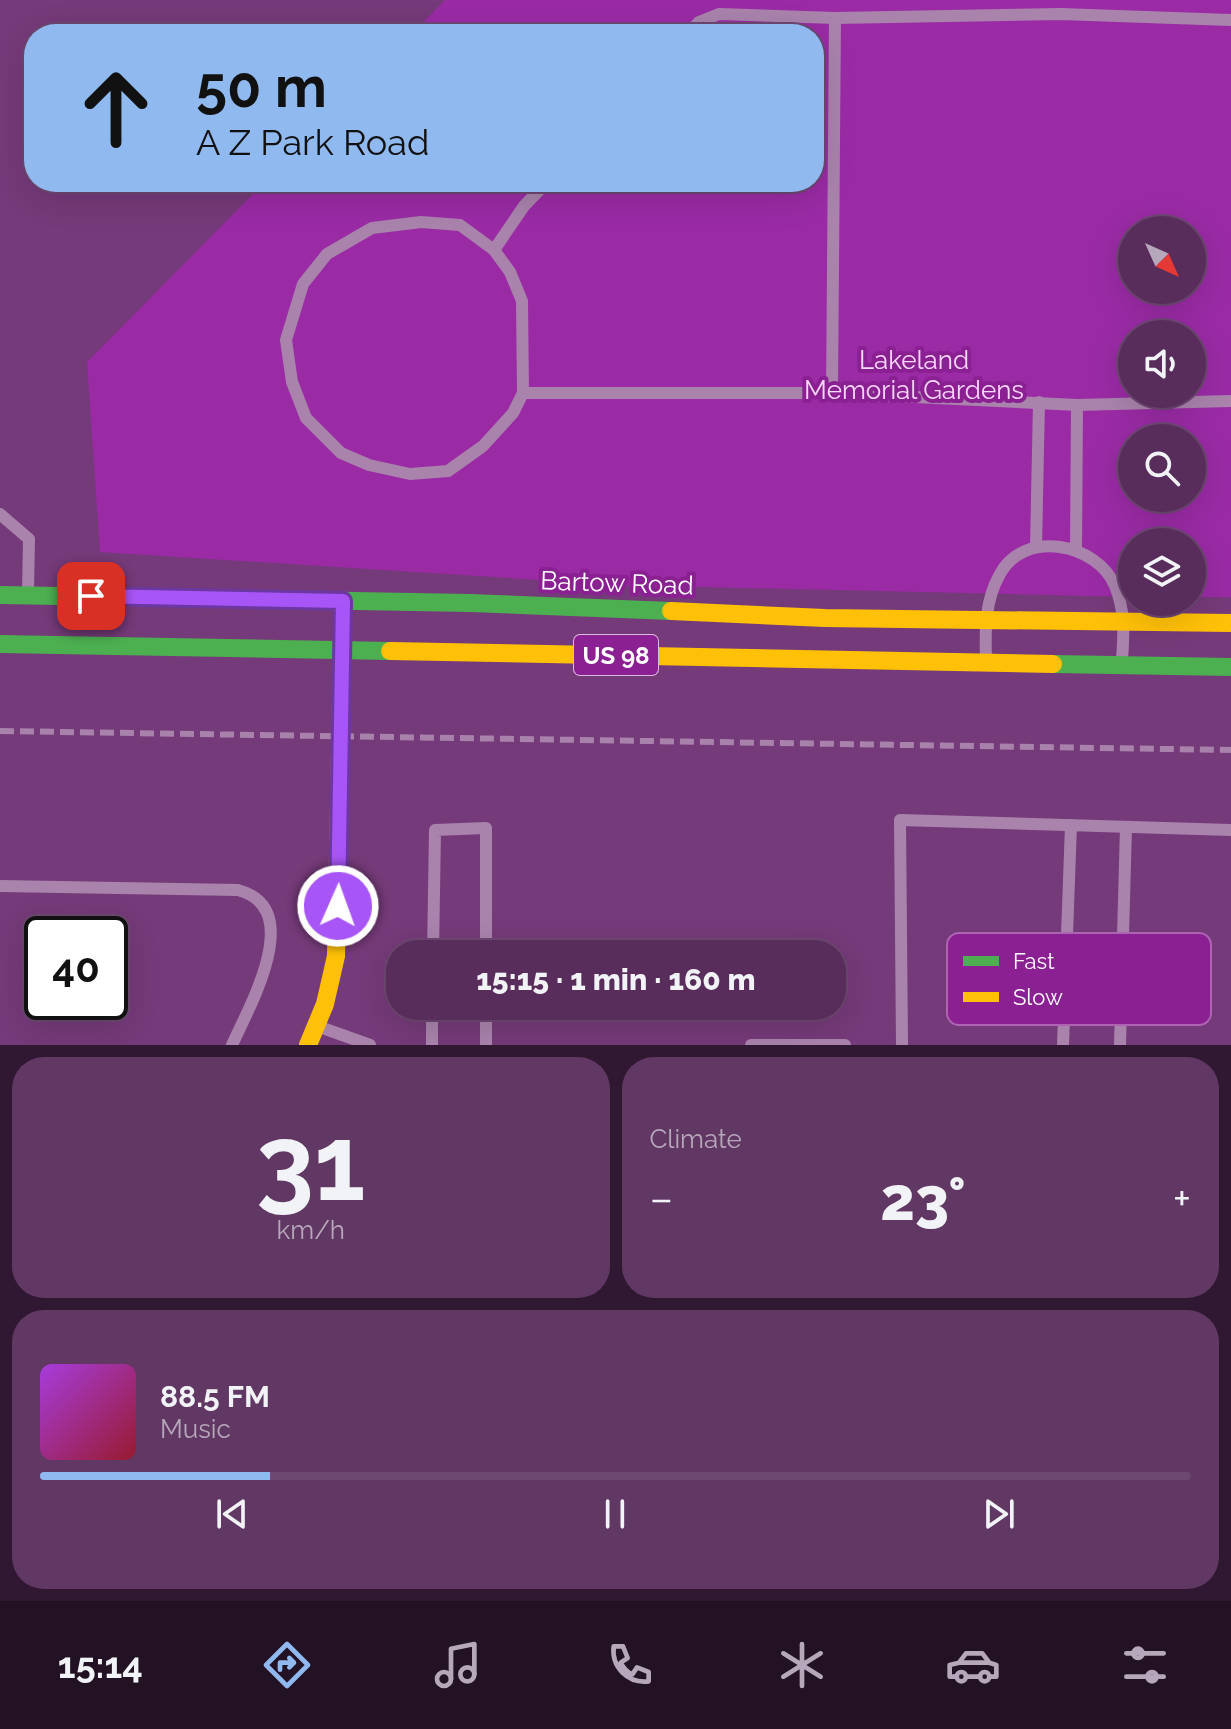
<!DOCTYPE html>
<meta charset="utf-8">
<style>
:root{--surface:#582c5b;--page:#613864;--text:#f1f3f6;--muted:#b7a7bb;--line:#6d4871;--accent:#90b9f0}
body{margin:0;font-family:Raleway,sans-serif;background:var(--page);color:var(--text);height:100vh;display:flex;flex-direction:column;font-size:30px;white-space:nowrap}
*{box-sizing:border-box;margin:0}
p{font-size:26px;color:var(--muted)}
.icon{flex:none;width:44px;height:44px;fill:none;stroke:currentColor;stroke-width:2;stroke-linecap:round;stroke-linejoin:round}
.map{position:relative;height:1045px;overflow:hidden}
.panel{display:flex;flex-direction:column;gap:12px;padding:12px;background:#301832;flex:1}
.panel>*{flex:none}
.banner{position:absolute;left:24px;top:24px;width:800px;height:168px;border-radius:32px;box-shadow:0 8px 32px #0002,0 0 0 2px var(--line);background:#90b9f0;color:#111;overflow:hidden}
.needle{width:52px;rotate:135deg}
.buttons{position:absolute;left:1118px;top:216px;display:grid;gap:16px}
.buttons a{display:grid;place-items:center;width:88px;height:88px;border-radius:50%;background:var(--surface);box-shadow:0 8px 32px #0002,0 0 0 2px var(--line);font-size:40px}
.speed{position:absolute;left:24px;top:916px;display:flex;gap:16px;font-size:40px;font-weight:700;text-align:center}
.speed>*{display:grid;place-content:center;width:104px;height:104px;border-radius:50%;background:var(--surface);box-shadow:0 8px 32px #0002,0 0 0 2px var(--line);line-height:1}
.speed .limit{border:4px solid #111;border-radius:12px;background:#fff;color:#111}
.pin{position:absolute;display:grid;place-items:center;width:68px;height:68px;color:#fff;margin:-34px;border-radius:16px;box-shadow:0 4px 12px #0006}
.me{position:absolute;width:88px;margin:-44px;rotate:2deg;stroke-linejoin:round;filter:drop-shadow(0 0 6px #0008)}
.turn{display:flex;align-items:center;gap:28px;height:168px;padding:0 40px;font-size:36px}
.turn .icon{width:104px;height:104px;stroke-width:2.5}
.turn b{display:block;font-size:56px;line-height:68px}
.big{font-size:60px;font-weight:800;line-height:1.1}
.panel .card{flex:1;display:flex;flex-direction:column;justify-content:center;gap:12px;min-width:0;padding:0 28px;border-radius:32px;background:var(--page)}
.panel .dial{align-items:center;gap:0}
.dial b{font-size:104px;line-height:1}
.song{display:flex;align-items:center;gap:24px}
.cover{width:96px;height:96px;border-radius:12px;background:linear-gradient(135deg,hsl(280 70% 55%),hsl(350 70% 35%))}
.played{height:8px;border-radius:4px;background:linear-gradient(90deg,var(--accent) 20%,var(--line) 20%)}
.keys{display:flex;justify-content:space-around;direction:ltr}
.heat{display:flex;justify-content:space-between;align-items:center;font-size:44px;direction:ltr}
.panel .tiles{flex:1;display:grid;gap:12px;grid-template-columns:1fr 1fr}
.card:last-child{grid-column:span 2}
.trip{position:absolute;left:386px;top:940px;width:460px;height:80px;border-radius:32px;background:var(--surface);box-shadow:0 8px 32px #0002,0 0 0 2px var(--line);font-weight:800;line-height:80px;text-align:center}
.tabs{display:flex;height:128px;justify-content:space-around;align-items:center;background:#231224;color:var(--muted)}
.tabs .icon{width:56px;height:56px}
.tabs .current{color:var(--accent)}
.tabs b{font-size:36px;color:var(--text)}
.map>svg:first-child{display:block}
.green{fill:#9a2ba5;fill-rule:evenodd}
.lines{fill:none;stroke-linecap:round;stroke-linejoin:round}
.lane{stroke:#a983ac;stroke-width:12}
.fast{stroke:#4caf50;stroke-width:18}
.slow{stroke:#ffc107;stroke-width:18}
.rail{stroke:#a882ab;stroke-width:6;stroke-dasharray:14 6;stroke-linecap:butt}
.route-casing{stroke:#6d37a1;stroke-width:20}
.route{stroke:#a855f7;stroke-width:14}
.labels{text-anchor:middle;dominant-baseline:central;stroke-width:8;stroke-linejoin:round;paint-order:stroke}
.shield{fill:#8b2093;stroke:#dcbcdf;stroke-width:2}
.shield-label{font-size:24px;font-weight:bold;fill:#fff}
.park-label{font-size:26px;fill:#f7d8fa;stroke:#8b2093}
.street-label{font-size:26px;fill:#fff;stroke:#8b2093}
.key{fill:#8b2093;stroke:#ae63b3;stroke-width:2}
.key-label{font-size:22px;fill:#fff}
</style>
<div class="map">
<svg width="1231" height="1045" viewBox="0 0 1231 1045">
<rect width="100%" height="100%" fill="#753a79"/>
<path class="green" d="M445,0h786v597h-39v-55h-60v55l-514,-12 -518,-33 -13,-190 178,-180h549v-148h-402zM1132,230h60v60h-60zM1132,334h60v60h-60zM1132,438h60v60h-60z"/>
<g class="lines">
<g class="lane">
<polyline points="687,34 699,22 719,14 835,18 1061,14 1231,20"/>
<polygon points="421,222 460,225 494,250 510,272 522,301 523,393 513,413 483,446 448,471 410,474 369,465 341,453 306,418 292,382 286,340 303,284 327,254 372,228"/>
<polyline points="494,250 524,206 547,182"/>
<polyline points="523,393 832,393 1077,405 1231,401"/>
<polyline points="832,393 835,18"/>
<polyline points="0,514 29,539 28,592"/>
<polyline points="1036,547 1039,402"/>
<polyline points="1076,549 1077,405"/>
<path d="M986,658c-1,-29 -1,-58 14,-84 24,-45 97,-31 115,12 10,24 9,48 7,73"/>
<path d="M0,886l238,4c68,18 12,115 -6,155"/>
<polyline points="433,954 435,830 486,828 486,954"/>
<polyline points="486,1006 486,1045"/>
<polyline points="317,1026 370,1045"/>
<polyline points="432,1045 432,1006"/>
<polyline points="751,1045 845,1045"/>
<polyline points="902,1045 900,820 1231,830"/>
<polyline points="1063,1045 1071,825"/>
<polyline points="1120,1045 1126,827"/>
</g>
<g class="fast">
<polyline points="0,595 470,603 671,611"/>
<polyline points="0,644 390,651"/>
<polyline points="1053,664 1231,667"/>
</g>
<g class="slow">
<polyline points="671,611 825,618 1231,623"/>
<polyline points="390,651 1053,664"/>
<polyline points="308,1045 325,1004 336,956 343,601"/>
</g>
<polyline class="rail" points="0,731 1231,750"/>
</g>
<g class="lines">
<defs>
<polyline id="route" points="91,596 343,601 338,906"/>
</defs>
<use href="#route" class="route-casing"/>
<use href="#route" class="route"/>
</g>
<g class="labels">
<rect class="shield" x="574" y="635" width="84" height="40" rx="6"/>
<g class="shield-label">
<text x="616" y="655">US 98</text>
</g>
<g class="park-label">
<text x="914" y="360">Lakeland<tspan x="914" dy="30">Memorial Gardens</tspan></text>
</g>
<g class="street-label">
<text transform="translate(617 583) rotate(2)">Bartow Road</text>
</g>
</g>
<rect x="947" y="933" width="264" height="92" rx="12" class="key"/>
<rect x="963" y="956" width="36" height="10" fill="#4caf50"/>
<rect x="963" y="992" width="36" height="10" fill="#ffc107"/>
<g class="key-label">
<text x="1013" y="969">Fast</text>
<text x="1013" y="1005">Slow</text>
</g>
</svg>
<div class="buttons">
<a><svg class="needle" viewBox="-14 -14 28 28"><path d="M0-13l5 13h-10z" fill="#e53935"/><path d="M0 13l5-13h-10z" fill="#b7a7bb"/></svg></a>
<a><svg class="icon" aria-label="sound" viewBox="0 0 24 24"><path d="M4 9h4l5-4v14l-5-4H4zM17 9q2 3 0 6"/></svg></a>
<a><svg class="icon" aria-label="search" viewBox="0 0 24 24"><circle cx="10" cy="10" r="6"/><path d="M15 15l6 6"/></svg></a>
<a><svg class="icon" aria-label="layers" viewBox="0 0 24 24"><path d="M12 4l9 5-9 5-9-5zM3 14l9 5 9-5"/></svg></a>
</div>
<div class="speed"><div class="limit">40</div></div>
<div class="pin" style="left:91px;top:596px;background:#d93025"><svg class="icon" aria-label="arrive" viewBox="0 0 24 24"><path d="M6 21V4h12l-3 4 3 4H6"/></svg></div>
<svg class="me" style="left:338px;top:906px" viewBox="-20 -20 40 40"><circle r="17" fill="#a855f7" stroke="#fff" stroke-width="3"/><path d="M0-11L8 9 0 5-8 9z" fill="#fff"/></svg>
<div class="trip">15:15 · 1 min · 160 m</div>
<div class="banner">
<div class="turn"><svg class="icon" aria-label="ahead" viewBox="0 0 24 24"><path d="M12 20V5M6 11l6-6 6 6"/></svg><div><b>50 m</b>A Z Park Road</div></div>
</div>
</div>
<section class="panel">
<div class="tiles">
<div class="card dial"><b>31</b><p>km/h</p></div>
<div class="card"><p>Climate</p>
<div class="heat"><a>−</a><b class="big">23°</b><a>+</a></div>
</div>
<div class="card">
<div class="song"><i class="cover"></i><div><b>88.5 FM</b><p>Music</p></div></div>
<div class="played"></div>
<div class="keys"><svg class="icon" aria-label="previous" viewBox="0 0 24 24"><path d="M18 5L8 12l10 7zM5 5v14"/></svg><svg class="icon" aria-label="pause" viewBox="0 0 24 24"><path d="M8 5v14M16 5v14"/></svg><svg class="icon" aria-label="next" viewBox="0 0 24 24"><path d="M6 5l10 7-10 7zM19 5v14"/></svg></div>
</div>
</div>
</section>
<nav class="tabs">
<b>15:14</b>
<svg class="icon current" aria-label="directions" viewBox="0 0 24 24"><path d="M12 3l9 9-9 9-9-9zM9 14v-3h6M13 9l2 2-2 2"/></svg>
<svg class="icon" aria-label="music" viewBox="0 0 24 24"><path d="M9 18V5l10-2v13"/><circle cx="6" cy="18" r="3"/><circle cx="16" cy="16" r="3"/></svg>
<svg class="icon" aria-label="phone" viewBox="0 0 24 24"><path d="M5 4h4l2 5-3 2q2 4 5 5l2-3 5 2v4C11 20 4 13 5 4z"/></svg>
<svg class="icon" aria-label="climate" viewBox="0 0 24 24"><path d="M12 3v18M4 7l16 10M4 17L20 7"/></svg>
<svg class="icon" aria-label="car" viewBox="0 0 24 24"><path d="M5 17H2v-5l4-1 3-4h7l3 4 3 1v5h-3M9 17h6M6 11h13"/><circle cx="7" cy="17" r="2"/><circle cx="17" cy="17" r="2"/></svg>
<svg class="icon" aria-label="filters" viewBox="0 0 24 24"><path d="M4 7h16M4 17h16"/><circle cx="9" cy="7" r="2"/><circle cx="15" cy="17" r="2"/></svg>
</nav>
